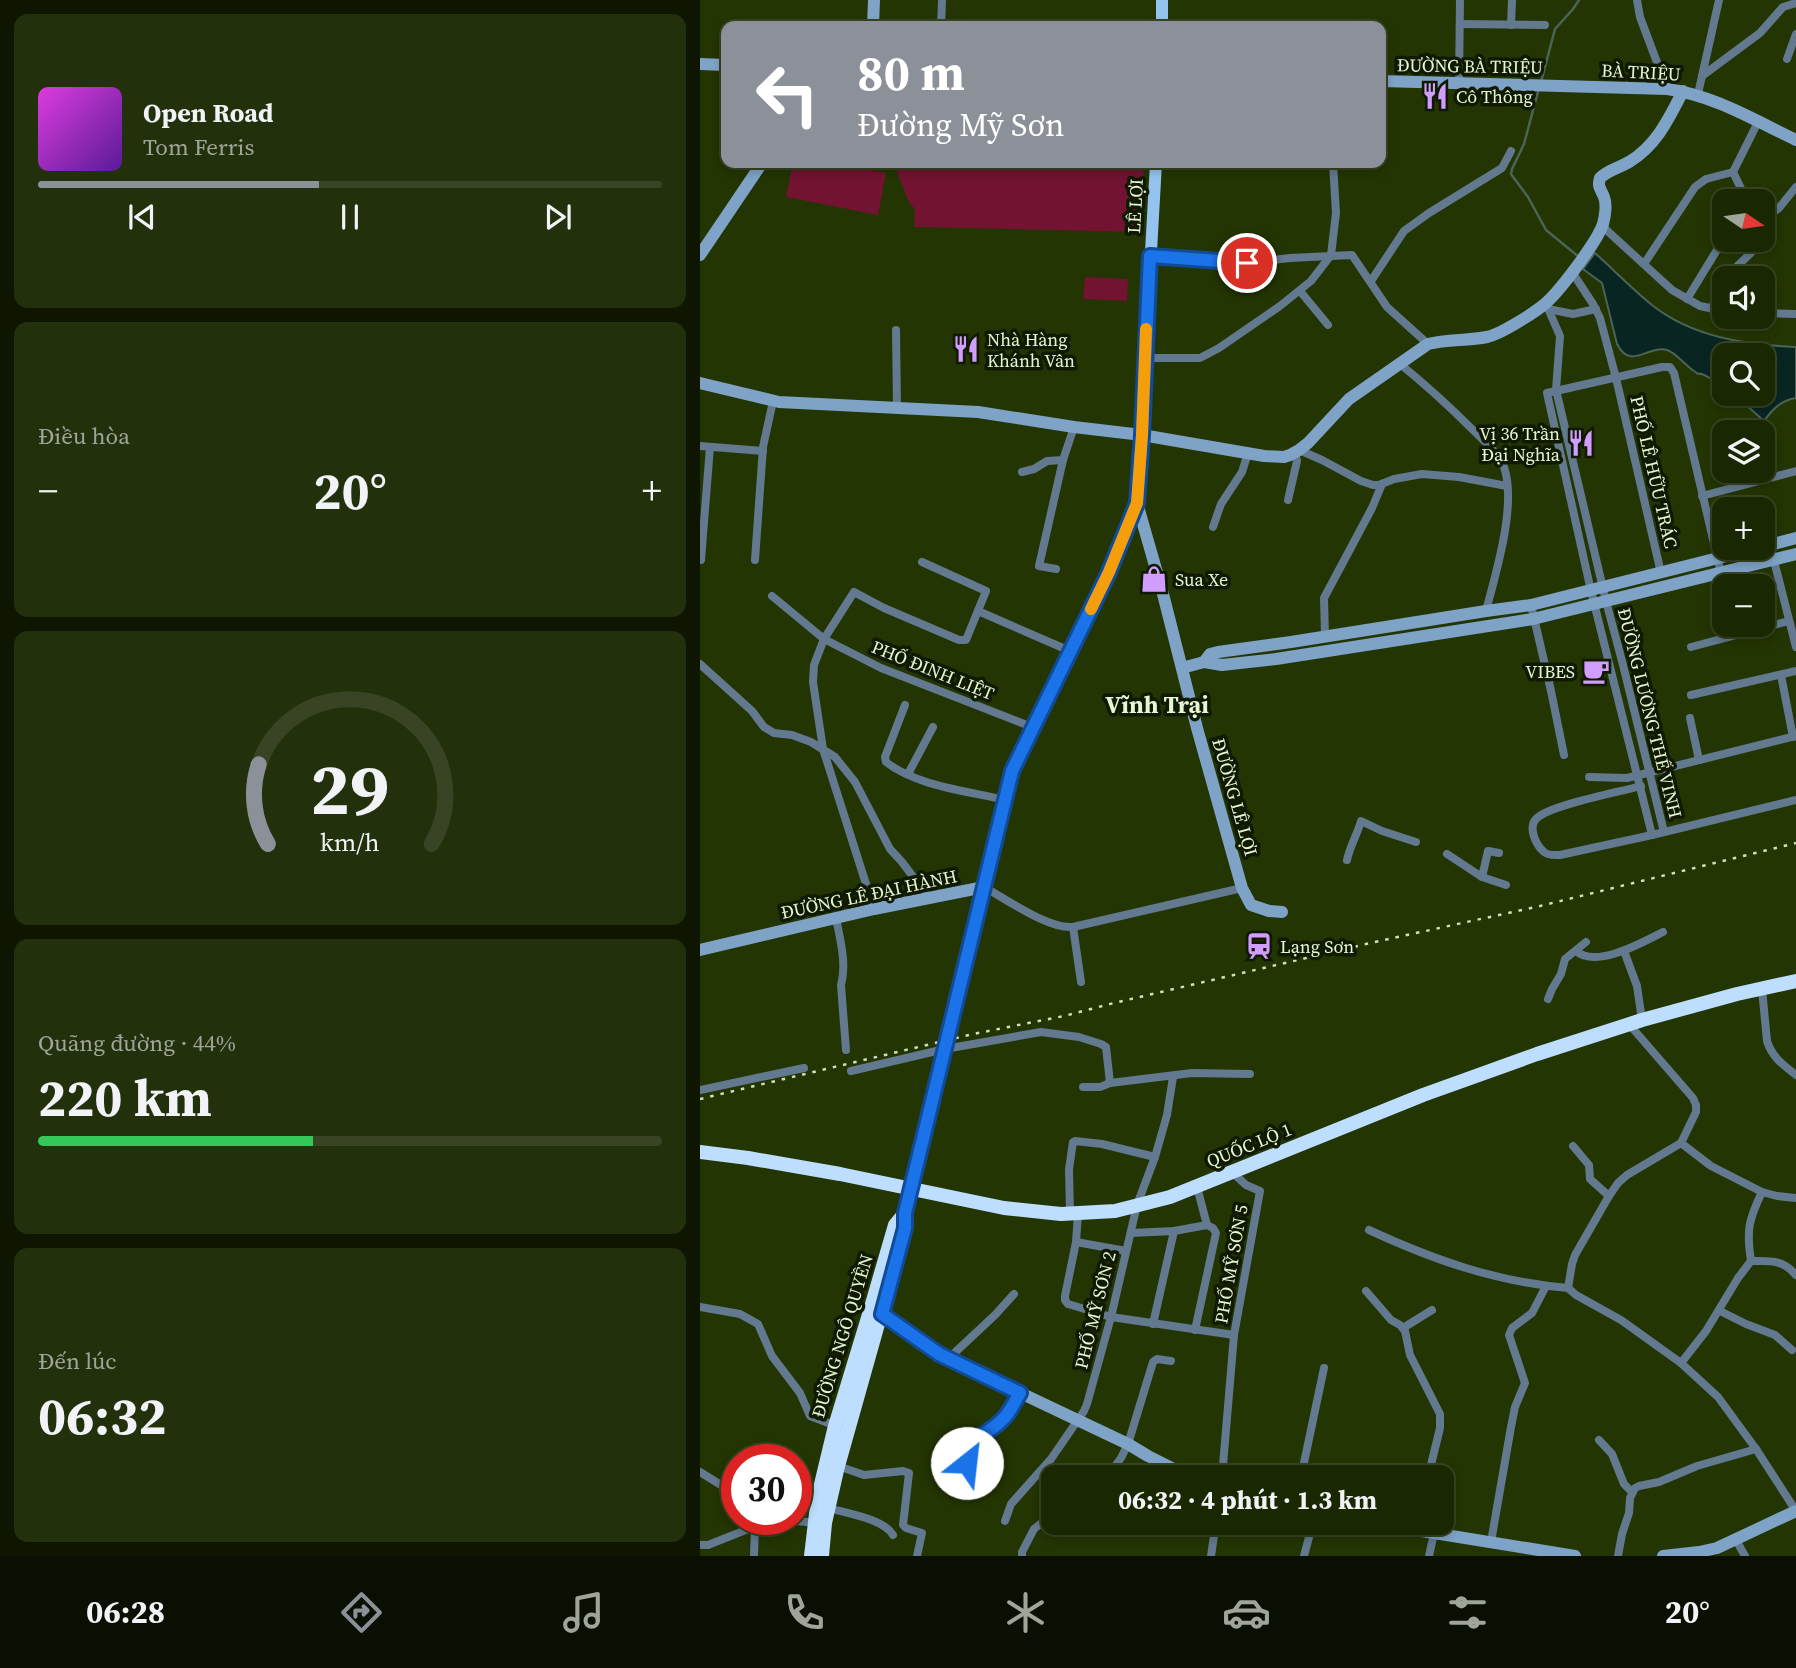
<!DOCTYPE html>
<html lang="vi">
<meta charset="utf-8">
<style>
:root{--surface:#1a2802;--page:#23300c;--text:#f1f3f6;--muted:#9fa699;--line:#384424;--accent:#8c9099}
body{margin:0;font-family:"Source Serif 4",serif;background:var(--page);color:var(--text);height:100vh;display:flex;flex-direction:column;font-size:26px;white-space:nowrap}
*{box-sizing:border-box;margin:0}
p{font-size:23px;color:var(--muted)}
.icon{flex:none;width:38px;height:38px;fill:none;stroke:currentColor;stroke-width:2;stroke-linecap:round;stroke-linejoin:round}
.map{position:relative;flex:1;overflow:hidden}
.panel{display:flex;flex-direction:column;gap:14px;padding:14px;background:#0e1601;width:700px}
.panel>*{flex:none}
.guide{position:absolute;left:21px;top:21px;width:665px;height:147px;border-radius:14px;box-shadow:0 4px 10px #0003,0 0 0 2px var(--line);background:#8c9099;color:#fff;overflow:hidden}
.needle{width:46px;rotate:103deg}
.controls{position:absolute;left:1012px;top:189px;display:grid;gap:14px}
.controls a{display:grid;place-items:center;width:63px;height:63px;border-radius:14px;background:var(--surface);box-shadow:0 4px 10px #0003,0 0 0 2px var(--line);font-size:35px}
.speed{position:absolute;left:21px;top:1444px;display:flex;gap:14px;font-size:35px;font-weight:700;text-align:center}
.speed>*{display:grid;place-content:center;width:91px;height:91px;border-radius:50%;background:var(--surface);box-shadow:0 4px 10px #0003,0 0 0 2px var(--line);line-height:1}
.speed .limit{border:10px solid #d22;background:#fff;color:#111}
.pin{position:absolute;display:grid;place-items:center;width:60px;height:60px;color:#fff;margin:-30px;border:4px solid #fff;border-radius:50%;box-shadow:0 2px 7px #0007}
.me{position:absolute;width:77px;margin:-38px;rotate:29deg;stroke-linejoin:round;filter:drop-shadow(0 0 5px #0008)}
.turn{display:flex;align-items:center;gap:24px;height:147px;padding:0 21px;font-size:32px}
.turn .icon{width:91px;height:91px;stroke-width:2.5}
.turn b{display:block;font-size:49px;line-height:60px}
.big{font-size:52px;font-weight:700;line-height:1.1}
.panel .tile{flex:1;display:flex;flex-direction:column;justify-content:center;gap:10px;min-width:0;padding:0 24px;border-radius:14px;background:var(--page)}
.panel .dial{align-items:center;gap:0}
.dial svg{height:182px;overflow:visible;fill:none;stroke:var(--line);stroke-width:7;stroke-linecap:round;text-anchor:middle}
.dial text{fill:var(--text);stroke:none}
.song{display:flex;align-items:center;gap:21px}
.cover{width:84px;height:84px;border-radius:10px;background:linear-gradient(135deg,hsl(300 70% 55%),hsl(270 70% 35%))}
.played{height:7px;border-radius:4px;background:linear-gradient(90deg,var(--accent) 45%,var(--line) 45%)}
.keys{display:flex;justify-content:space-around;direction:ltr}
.heat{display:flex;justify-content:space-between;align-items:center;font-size:38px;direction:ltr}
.charge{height:10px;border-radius:5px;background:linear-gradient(90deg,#34c759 44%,var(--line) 0)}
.trip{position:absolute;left:341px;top:1465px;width:413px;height:70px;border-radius:14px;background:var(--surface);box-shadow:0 4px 10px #0003,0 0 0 2px var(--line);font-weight:700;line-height:70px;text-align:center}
.tab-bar{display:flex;height:112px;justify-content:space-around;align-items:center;background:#0a1001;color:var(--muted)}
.tab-bar .icon{width:49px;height:49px}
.tab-bar .active{color:var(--accent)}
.tab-bar b{font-size:32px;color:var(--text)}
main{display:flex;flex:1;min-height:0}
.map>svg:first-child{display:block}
.green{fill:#711331}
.water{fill:#092522;stroke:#4b6457;stroke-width:2}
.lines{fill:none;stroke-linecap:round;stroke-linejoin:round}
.stream{stroke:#4b6457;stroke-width:2.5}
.street{stroke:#62798f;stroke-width:8}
.secondary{stroke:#7ea3c6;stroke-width:12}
.primary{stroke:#94c3f0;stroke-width:12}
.highway{stroke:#bddeff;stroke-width:14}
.rail{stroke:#d0e0bc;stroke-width:2.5;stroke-dasharray:3.5 7;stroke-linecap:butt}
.route-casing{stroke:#114b97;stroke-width:18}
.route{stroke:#1a73e8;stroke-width:12}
.slow{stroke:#f59e0b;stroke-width:12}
.labels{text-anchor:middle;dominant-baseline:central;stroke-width:7;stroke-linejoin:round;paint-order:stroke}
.street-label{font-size:18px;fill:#e6f6d4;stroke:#101a02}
.poi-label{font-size:18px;fill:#e6f6d4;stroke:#101a02;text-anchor:start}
.district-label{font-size:24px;font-weight:bold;fill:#e6f6d4;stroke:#101a02}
</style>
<main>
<section class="panel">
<div class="tile">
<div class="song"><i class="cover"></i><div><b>Open Road</b><p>Tom Ferris</p></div></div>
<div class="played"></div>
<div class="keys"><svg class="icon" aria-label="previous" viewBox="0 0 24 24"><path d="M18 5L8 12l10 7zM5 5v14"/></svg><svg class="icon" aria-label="pause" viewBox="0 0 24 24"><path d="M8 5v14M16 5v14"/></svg><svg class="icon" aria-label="next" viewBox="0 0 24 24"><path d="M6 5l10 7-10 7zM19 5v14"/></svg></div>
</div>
<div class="tile"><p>Điều hòa</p>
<div class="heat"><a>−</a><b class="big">20°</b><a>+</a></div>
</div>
<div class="tile dial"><svg viewBox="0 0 100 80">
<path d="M14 69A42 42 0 1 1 86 69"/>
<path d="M14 69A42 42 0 0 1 10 34" stroke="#8c9099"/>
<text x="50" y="56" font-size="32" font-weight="700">29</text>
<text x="50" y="72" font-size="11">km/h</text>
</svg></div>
<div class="tile"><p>Quãng đường · 44%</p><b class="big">220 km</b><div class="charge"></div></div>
<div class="tile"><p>Đến lúc</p><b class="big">06:32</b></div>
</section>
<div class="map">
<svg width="1096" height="1556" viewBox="0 0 1096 1556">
<rect width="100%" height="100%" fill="#233502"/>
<g class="green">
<polygon points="93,163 136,163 186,173 178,215 86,197"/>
<polygon points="197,163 444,163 441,232 214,227 215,210 208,200 197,172"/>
<polygon points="385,277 428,279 427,301 383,299"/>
</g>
<path class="water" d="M895,253c19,17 37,36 57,52 40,32 94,40 144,42v51c-15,2 -24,12 -32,23l-30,-27h28v-39h-38v31c-7,-3 -13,-8 -20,-11 -10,-4 -2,2 -10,-4 -8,-5 -19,-19 -27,-21 -20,-5 -36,21 -50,-6l-15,-61 -19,-14z"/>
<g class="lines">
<g class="stream">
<polyline points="841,82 855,29 873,9 879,0"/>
<polyline points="839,88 824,144 812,169 811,174 828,197 846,230 879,257"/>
</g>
<g class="street">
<polyline points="937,0 940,17 967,89"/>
<polyline points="760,24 845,25"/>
<polyline points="811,25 812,0"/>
<polyline points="241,26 242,0"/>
<polyline points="1087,59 1096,34"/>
<polyline points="1002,76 1060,33 1083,7 1096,3"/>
<polyline points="759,82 760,0"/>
<polyline points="998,94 1019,0"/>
<polyline points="1047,201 1033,172 1058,122"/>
<polyline points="1062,220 1079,208 1096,187"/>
<polyline points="902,226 972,290 1000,306 1024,311"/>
<polyline points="450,256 546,263 590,258 652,255 687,307 728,344"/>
<polyline points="944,264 995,187 1006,179 1033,172"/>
<polyline points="872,272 893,304 900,318 916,378 961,573"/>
<polyline points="1025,278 1059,245 1055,240"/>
<polyline points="671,281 704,231 729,213 802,168 811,151"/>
<polyline points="600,291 628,325"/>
<polyline points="987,299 1020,245"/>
<polyline points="846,304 860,336 856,390 906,601 923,665 964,832"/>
<polyline points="848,309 873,314 896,309"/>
<polyline points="1012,309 1019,285 1024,280"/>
<polyline points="1062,313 1096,314"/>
<polyline points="196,330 197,408"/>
<polyline points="445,358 500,358 519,348 580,306 611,281 631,255 636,213 633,163"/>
<path d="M700,364c26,21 50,43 73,66 11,11 25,22 31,37 13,38 -8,105 -18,144"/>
<polyline points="0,446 63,451"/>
<polyline points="599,450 622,460 661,481 673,485 679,485 694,479 722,474 759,477 807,486"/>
<polyline points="322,472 334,469 347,461 363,460"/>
<polyline points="1002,496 1096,471"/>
<polyline points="588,500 597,461 595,453"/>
<polyline points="513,527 521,504 542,472 548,453"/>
<polyline points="1070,545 1096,647"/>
<polyline points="1,560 10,447"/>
<polyline points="55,560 63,447 73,401"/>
<polyline points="356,569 339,566 363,460 374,427"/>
<polyline points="72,596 124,639 181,668 332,727"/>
<polyline points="831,605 851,691 864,755"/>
<polyline points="278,611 370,651"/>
<polyline points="625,637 624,598 672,508 682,484"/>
<polyline points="991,647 1089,621"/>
<polyline points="0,664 52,711 64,727 74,733 92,735 111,742 135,757 155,782 190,849 202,862 229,898"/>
<polyline points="1081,675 1093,737"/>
<polyline points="991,695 1096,671"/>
<path d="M205,705l-20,52 1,5c30,24 82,29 119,38"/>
<polyline points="990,718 999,760"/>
<polyline points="208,774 233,727"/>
<polyline points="889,777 927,778 1096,736"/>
<path d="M941,786c-22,6 -90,19 -104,32 -10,9 -1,27 7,34 5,4 11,3 16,3l92,-20 144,-35"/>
<polyline points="952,835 891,591 847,393 962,367 970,367 974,373 1024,586"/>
<polyline points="747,854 782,877 806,885"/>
<path d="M647,860c3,-14 10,-25 14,-39l21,10 34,11"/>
<polyline points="782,877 788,851 799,853"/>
<path d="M284,887c22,12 64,42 89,40l169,-39"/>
<polyline points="174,909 123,749 113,682 114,665 124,639 154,592 184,608 259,640 266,640 286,591 222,562"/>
<path d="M136,918c4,21 11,46 5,67l5,65"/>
<polyline points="373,927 381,982"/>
<path d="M876,951c20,18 67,-9 87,-19"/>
<polyline points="924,951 937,986 942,1020"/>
<path d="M1062,989l5,52c5,16 16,24 29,34"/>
<polyline points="848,999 852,989 861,974 865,959 886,942"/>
<polyline points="151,1071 245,1049 341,1032 379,1037 401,1044 406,1047 410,1083"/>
<polyline points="383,1087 400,1087 410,1083 492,1073 550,1074"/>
<polyline points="0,1090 104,1068"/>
<polyline points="981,1143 1011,1166 1062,1192 1077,1196 1096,1198"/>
<polyline points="873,1146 889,1165 890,1179 909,1196"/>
<polyline points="497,1187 507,1225"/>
<polyline points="370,1214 369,1169 373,1142 375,1141 402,1144 455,1157"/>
<polyline points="378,1214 376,1242 365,1296 365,1300 368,1304 411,1317 534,1335"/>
<path d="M669,1230c65,30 127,52 199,58"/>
<polyline points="431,1233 474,1231 507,1225"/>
<polyline points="376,1242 426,1251"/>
<path d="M1051,1261c20,0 31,-2 45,14"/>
<polyline points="868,1288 872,1264 875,1255 909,1196 918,1183 927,1175 981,1143 996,1112 996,1105 993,1098 928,1023"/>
<polyline points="868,1288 876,1295 921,1320 981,1363 1018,1397 1056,1449 1096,1511"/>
<polyline points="666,1291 691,1320 700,1325 705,1331 710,1355 740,1414 740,1428 728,1477"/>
<polyline points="0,1307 40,1314 58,1324 72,1356 100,1393 110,1416 136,1426"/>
<polyline points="1020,1311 1046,1324 1075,1335 1092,1350"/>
<polyline points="453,1324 474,1231"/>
<polyline points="703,1328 732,1310"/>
<polyline points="495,1330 516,1233 513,1228 507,1225"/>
<polyline points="249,1358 295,1315 314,1294"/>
<path d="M981,1363l25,-32 32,-53 13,-17c-5,-31 -2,-42 11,-69"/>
<polyline points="899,1440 912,1454 924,1484 932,1492"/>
<path d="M267,1463c8,-33 19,-25 38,-46 6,-7 10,-16 15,-24"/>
<polyline points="138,1466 164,1475 203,1471 209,1473 203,1525 206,1528 222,1533 217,1556"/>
<polyline points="0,1472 37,1495"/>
<polyline points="407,1477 421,1458 428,1444 453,1362 457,1359 471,1361"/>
<polyline points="522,1477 534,1335 560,1191 546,1185 532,1172"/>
<polyline points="601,1477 624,1368"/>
<path d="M128,1508c18,5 56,11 65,27"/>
<polyline points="305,1521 311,1504 351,1459 384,1411 387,1404 411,1317 437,1205 455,1157 467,1115 473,1077"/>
<polyline points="1036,1540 1045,1556"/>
<polyline points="791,1542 811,1427 815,1407 825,1383 809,1335 812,1328 832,1313 846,1286"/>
<polyline points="0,1545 8,1545 66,1522 83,1520 119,1523"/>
<polyline points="54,1556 55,1526"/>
<polyline points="322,1556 322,1552 334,1529 354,1513"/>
<polyline points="511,1556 516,1522"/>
<polyline points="604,1556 613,1522"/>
<polyline points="729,1556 734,1533"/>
<polyline points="918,1556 922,1534 929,1513 930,1498 935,1488 939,1486 959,1482 997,1466 1056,1449"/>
</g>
<g class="secondary">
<polyline points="173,26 174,0"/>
<polyline points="0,64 26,65"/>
<path d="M681,81l286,8c46,6 87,31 129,51"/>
<polyline points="0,255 62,163"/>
<path d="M0,383l79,19 199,10 96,15 68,8 122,21 20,1 6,-2 9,-5 9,-7 41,-44 79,-55c19,-5 39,-3 59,-7 14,-3 49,-25 60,-35 14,-13 50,-60 56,-78 2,-7 4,-20 1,-27 -3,-8 -7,-10 -4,-19 8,-8 19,-10 29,-16 28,-17 40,-44 54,-71"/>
<polyline points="437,503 462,590 497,728 542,888 551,905 569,911 582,912"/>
<polyline points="1062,547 1096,538"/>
<polyline points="504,662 510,654 518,652 591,642 786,611 831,605 1058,548"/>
<polyline points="482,668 504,662 522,665 576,659 833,619 1096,554"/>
<polyline points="0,950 174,909 284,887"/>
<polyline points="182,1314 238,1354 428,1444 448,1456 490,1477"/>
<polyline points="666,1522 875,1556"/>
<polyline points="963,1556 999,1552 1017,1548 1096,1511"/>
</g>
<g class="primary">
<polyline points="462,26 462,0"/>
<polyline points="205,1213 312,771 409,572 437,503 442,435 445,358 456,163"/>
</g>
<g class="highway">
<polyline points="0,1152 48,1158 140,1174 304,1208 361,1214 415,1211 470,1197 723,1095 837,1054 942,1020 1037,994 1096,981"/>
<polyline points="111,1556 118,1497 135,1426 170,1311 195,1225 205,1213"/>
<polyline points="122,1556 125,1523 138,1466 205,1228 205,1213"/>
</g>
<polyline class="rail" points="0,1099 273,1034 364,1016 414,1003 666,944 840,906 1096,843"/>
</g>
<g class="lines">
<defs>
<path id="route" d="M267,1463c8,-33 19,-25 38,-46 6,-7 10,-16 15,-24l-81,-39 -57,-40 23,-86v-15l107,-442 97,-199 28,-69 5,-68 8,-179 97,7"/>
</defs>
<use href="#route" class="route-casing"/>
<use href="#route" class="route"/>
<polyline class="slow" points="391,609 409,572 437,503 442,435 446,329"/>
</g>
<defs>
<symbol id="restaurant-bare" viewBox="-9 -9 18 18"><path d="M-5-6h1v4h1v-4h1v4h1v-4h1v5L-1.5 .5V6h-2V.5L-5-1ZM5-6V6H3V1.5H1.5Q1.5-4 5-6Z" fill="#d19dfe" stroke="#101a02" stroke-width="2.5" paint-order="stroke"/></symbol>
<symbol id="shop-bare" viewBox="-9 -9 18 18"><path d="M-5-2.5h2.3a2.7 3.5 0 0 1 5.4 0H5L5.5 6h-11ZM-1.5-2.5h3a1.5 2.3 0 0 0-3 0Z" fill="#d19dfe" stroke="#101a02" stroke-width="2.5" paint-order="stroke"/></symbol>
<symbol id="cafe-bare" viewBox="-9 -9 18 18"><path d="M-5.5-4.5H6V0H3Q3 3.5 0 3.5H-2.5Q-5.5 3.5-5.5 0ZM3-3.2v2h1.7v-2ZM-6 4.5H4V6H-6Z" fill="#d19dfe" stroke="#101a02" stroke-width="2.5" paint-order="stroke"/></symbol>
<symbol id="station-bare" viewBox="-9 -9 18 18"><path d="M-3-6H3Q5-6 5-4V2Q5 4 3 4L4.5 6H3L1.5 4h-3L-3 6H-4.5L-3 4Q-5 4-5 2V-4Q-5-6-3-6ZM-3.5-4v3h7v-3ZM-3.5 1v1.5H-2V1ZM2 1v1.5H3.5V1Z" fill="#d19dfe" stroke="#101a02" stroke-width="2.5" paint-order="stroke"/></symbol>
</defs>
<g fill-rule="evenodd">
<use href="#restaurant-bare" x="716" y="77" width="38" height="38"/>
<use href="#restaurant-bare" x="247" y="330" width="38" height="38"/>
<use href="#restaurant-bare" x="862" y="424" width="38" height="38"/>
<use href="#shop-bare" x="435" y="560" width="38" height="38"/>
<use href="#cafe-bare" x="877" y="652" width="38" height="38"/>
<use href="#station-bare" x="540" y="927" width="38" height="38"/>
</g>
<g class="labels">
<g class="street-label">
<text transform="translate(770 66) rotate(1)">ĐƯỜNG BÀ TRIỆU</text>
<text transform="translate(941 72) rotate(3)">BÀ TRIỆU</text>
<text transform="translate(435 206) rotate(-87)">LÊ LỢI</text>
<text transform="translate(954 472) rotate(77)">PHỐ LÊ HỮU TRÁC</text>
<text transform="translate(233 670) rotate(22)">PHỐ ĐINH LIỆT</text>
<text transform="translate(950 713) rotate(76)">ĐƯỜNG LƯƠNG THẾ VINH</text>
<text transform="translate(535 797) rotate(74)">ĐƯỜNG LÊ LỢI</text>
<text transform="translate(169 894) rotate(-12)">ĐƯỜNG LÊ ĐẠI HÀNH</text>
<text transform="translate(549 1145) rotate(-22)">QUỐC LỘ 1</text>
<text transform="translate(531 1264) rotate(-80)">PHỐ MỸ SƠN 5</text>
<text transform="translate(395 1310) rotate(-76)">PHỐ MỸ SƠN 2</text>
<text transform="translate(142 1336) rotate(-73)">ĐƯỜNG NGÔ QUYỀN</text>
</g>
<g class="poi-label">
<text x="756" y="96">Cô Thông</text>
<text x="287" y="339">Nhà Hàng<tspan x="287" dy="21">Khánh Vân</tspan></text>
<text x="860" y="433" text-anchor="end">Vị 36 Trần<tspan x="860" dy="21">Đại Nghĩa</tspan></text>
<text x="475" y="579">Sua Xe</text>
<text x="875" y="671" text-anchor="end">VIBES</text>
<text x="580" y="946">Lạng Sơn</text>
</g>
<g class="district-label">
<text x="457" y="704">Vĩnh Trại</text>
</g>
</g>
</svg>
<div class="controls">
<a><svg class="needle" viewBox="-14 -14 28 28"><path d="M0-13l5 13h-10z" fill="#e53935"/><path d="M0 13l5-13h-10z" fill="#9fa699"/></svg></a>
<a><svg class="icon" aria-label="sound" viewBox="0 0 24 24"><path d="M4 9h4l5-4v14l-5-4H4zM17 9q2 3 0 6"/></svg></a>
<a><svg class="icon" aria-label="search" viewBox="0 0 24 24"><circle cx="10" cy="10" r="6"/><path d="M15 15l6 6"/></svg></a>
<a><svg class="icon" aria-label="layers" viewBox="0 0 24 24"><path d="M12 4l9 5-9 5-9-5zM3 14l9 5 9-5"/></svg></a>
<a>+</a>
<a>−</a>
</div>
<div class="speed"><div class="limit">30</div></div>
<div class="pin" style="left:547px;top:263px;background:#d93025"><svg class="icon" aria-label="arrive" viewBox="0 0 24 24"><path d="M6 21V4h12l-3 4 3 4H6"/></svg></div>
<svg class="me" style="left:267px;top:1463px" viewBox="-20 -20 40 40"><circle r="19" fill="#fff"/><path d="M0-13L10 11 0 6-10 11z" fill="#1a73e8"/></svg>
<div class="trip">06:32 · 4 phút · 1.3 km</div>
<div class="guide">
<div class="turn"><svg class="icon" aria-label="left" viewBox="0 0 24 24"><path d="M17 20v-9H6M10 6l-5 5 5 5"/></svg><div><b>80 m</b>Đường Mỹ Sơn</div></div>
</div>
</div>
</main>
<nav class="tab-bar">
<b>06:28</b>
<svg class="icon active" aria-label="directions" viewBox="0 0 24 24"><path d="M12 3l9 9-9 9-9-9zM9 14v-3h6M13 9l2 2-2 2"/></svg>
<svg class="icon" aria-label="music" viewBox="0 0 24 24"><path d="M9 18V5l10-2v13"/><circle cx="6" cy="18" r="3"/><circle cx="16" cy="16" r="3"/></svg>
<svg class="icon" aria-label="phone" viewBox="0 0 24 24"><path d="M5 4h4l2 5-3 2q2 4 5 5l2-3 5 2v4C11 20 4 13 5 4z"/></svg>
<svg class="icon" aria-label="climate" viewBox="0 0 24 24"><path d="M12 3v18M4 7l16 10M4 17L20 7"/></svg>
<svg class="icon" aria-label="car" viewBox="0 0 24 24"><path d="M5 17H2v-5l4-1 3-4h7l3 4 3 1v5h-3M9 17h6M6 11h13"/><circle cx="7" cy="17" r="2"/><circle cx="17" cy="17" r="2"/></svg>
<svg class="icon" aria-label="filters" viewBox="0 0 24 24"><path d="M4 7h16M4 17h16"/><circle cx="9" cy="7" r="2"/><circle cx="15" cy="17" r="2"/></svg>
<b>20°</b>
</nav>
